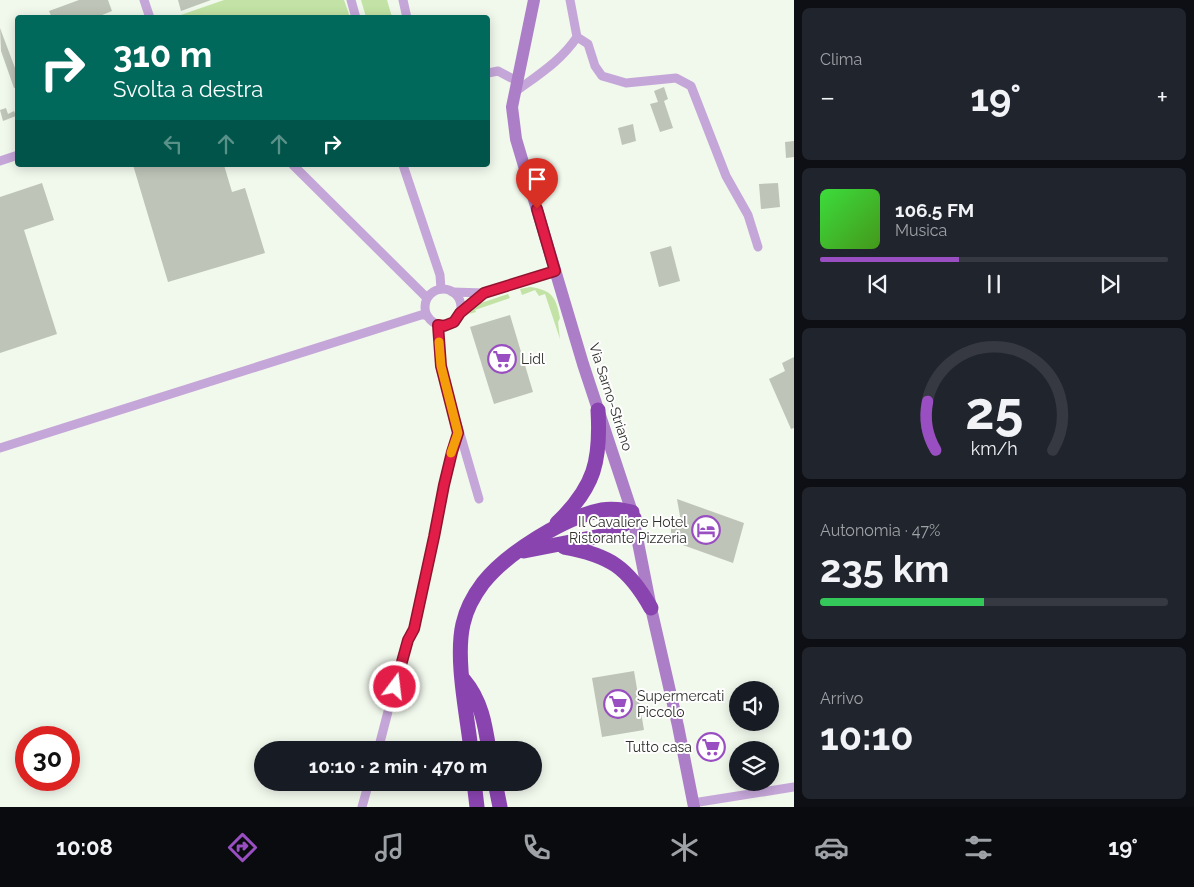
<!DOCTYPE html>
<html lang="it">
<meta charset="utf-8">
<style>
:root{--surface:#171b24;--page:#20242c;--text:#f1f3f6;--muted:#9ea1a6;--line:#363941;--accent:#994fc1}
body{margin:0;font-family:Raleway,sans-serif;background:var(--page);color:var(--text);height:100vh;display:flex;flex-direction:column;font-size:19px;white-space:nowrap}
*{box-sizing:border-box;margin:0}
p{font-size:16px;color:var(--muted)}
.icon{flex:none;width:28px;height:28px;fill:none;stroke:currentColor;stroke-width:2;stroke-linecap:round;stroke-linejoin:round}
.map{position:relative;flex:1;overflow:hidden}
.sheet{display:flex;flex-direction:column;gap:8px;padding:8px;background:#0d0f14;width:400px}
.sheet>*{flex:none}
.banner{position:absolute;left:15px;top:15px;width:475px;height:152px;border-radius:5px;box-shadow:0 2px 12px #0003;background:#00695c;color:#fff;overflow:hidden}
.tools{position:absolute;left:729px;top:681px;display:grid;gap:10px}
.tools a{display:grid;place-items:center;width:50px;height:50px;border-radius:50%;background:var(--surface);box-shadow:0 2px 12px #0003;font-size:25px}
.speed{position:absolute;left:15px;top:726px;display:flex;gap:10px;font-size:25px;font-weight:700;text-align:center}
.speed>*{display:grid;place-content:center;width:65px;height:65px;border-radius:50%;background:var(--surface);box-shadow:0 2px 12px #0003;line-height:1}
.speed .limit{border:8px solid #d22;background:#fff;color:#111}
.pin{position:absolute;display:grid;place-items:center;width:42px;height:42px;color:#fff;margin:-51px -21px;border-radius:50% 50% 50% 0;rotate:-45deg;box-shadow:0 0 5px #0007}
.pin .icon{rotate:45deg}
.me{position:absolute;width:55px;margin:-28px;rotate:15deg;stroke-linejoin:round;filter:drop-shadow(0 0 4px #0008)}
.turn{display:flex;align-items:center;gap:18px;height:105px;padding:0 15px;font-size:22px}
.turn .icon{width:65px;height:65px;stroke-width:2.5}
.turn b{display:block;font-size:35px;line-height:42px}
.lanes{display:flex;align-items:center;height:48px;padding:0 15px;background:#0003;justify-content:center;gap:25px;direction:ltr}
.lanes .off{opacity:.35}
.big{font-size:38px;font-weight:700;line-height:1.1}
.sheet .card{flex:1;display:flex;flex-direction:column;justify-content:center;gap:8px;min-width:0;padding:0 18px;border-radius:8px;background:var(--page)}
.sheet .dial{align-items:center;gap:0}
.dial svg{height:130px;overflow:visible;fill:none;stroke:var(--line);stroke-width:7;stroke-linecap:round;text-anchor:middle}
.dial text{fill:var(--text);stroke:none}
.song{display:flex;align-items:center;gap:15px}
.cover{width:60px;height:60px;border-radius:8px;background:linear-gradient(135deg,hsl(120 70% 55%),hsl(100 70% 35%))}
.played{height:5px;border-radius:2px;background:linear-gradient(90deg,var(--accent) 40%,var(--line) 40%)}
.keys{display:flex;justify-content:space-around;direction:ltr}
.heat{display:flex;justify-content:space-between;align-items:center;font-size:28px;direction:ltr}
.charge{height:8px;border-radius:4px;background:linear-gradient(90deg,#34c759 47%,var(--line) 0)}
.trip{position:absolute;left:254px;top:741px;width:288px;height:50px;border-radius:25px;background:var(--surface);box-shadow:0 2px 12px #0003;font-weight:700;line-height:50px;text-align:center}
.tab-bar{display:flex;height:80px;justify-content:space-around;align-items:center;background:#090b0e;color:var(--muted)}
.tab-bar .icon{width:35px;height:35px}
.tab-bar .selected{color:var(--accent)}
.tab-bar b{font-size:22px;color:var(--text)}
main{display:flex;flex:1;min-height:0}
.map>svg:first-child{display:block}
.green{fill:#c2e3a5}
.building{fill:#bec4b8}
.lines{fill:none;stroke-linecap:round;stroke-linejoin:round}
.street{stroke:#c5a6d8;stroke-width:9}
.secondary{stroke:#ac7ec8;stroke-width:12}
.highway{stroke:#8a44b0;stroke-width:15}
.route-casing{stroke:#92132f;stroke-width:12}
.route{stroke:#e11d48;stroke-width:9}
.slow{stroke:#f59e0b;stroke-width:9}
.labels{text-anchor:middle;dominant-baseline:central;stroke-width:4;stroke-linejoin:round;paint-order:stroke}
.poi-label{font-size:14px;fill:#2e302b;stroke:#fff;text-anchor:start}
.street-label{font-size:14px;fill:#2e302b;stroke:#fff}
</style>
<main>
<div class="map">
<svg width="794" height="807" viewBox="0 0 794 807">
<rect width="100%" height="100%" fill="#f1f8ec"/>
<g class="green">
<polygon points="224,0 344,0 350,17 175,17"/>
<polygon points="361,0 387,0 392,17 366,17"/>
<path d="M530,287c22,3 26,10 30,31l-2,4 2,17 -15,-45 -6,2 -4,-6 -13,5 -2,-6z"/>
<polygon points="508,294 510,298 475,310 476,312 469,314 478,304"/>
</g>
<g class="building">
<polygon points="79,0 108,0 112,11 95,18 52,18 49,11"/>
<polygon points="178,0 211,0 181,11"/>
<polygon points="0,28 18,76 18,87 14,88 1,51"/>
<polygon points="664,87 668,99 664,101 673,128 660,132 650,104 658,102 654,91"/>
<polygon points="6,108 8,114 14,111 16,116 3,121 0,110"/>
<polygon points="633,124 636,141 622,145 618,128"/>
<polygon points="794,141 794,157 786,158 785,142"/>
<polygon points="133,165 224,165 232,192 245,188 265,253 168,282"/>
<polygon points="42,183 54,220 24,230 57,334 0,353 0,197"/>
<polygon points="778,183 780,207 761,209 759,184"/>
<polygon points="671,246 680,281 659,287 650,252"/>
<polygon points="510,315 533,392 494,404 470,327"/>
<polygon points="794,357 794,428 791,429 769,379 785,371 782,363"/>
<polygon points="677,499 744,523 733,563 680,544 671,533 671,526 681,522"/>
<polygon points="634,671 644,730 602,737 592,678"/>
</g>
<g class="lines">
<g class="street">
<polyline points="144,0 150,18"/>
<polyline points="351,0 356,18"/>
<polyline points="403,0 407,18"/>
<polyline points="577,37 588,44 595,66 602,76 609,78 626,83 676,78 691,86 726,176 748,215 758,247"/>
<polyline points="488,73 498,71 517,81"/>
<path d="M515,92c23,-17 46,-31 62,-55l-7,-37"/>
<polyline points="0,161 18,155"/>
<polyline points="293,165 427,298"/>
<polyline points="403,165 440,275 441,289"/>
<circle cx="443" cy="307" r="18"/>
<polyline points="452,292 484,293 555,271"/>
<polyline points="460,313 484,293"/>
<polyline points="438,325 439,355 443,375 479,499"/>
<polyline points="0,448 421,315 426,315"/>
<polyline points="378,750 403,654 414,629 434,537 444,485 452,452 458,433"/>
<polyline points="693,803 794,787"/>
<polyline points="362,807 369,782"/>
</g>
<polyline class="secondary" points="534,0 512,107 516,139 583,364 632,512 651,608 678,726 694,807"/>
<g class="highway">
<path d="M557,523c38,-36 44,-63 41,-113"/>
<path d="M564,547c45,8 64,20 87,61"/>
<polyline points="524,551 606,535 634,518"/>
<path d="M464,680c17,20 21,44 25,70"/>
<path d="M471,750c-4,-36 -16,-91 -8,-126 3,-14 11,-29 20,-41 24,-30 81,-66 119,-73 10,-2 20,0 30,2"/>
<polyline points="474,782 477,807"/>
<polyline points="495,782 500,807"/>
</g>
</g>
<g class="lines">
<defs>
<polyline id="route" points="395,687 408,640 414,629 434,537 444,485 452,452 458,433 441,366 438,325 444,326 454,322 460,313 484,293 555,271 537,209"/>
</defs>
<use href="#route" class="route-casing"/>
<use href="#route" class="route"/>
<polyline class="slow" points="439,342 441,366 458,433 451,453"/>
</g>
<defs>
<symbol id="supermarket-ring" viewBox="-11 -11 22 22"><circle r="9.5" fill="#fff" stroke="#994fc1" stroke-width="1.5"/><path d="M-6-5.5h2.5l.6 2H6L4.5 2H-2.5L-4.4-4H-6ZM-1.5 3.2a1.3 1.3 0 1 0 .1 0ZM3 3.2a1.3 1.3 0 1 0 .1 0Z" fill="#994fc1"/></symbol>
<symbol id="hotel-ring" viewBox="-11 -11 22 22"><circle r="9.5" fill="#fff" stroke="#994fc1" stroke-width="1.5"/><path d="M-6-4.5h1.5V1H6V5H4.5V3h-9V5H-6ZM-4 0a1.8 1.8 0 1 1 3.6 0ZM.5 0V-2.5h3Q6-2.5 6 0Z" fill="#994fc1"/></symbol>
</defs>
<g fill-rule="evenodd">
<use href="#supermarket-ring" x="486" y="343" width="32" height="32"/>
<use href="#hotel-ring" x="690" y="514" width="32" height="32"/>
<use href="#supermarket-ring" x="602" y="688" width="32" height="32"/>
<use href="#supermarket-ring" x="695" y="731" width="32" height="32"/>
</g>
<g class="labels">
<g class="poi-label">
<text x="521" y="359">Lidl</text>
<text x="687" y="522" text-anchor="end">Il Cavaliere Hotel<tspan x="687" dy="16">Ristorante Pizzeria</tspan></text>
<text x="637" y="696">Supermercati<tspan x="637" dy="16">Piccolo</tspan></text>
<text x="692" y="747" text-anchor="end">Tutto casa</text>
</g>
<g class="street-label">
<text transform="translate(611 397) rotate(72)">Via Sarno-Striano</text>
</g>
</g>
</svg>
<div class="tools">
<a><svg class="icon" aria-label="sound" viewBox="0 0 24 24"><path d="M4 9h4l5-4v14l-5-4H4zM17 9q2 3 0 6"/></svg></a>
<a><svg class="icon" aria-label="layers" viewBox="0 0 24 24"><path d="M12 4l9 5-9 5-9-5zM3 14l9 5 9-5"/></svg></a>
</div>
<div class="speed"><div class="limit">30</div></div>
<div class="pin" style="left:537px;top:209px;background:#d93025"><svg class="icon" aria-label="arrive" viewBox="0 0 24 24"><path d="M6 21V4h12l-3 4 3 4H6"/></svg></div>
<svg class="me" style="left:395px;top:687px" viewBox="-20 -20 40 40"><circle r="17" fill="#e11d48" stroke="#fff" stroke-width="3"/><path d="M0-11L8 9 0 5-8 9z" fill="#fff"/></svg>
<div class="trip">10:10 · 2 min · 470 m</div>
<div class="banner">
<div class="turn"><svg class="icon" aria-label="right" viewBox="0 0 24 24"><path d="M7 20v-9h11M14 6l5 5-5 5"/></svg><div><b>310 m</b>Svolta a destra</div></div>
<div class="lanes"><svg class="icon off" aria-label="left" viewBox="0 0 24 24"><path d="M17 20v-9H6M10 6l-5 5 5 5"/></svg><svg class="icon off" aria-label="ahead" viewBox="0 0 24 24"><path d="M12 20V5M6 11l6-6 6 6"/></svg><svg class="icon off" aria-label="ahead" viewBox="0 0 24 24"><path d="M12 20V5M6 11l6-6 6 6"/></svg><svg class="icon" aria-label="right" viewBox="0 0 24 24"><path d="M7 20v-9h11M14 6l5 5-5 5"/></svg></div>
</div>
</div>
<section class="sheet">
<div class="card"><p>Clima</p>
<div class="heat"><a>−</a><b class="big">19°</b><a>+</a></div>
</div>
<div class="card">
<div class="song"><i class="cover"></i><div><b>106.5 FM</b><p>Musica</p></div></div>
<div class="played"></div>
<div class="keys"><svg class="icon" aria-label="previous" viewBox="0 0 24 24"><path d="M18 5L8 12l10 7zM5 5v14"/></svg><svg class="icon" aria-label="pause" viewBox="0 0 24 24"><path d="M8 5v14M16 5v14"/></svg><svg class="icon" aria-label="next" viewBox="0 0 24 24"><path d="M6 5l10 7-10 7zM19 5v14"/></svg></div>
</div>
<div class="card dial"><svg viewBox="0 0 100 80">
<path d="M14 69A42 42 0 1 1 86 69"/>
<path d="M14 69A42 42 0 0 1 9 39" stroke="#994fc1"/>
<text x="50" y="56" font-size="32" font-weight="700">25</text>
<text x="50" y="72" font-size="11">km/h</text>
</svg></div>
<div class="card"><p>Autonomia · 47%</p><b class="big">235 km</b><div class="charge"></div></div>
<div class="card"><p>Arrivo</p><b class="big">10:10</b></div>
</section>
</main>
<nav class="tab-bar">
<b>10:08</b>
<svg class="icon selected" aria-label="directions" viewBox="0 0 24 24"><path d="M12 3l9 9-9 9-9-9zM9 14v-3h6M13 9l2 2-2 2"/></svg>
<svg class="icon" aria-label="music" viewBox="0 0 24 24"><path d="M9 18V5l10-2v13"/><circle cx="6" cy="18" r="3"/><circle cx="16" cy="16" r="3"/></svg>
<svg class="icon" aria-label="phone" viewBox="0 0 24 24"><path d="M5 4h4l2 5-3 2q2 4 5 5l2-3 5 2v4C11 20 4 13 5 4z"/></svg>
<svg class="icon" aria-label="climate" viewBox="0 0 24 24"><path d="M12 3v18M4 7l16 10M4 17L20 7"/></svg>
<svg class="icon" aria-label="car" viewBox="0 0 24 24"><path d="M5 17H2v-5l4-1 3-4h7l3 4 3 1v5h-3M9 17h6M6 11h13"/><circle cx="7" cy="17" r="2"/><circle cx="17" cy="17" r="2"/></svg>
<svg class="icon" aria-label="filters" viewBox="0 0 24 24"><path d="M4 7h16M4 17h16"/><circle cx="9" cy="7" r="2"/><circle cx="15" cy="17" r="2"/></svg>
<b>19°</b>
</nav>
